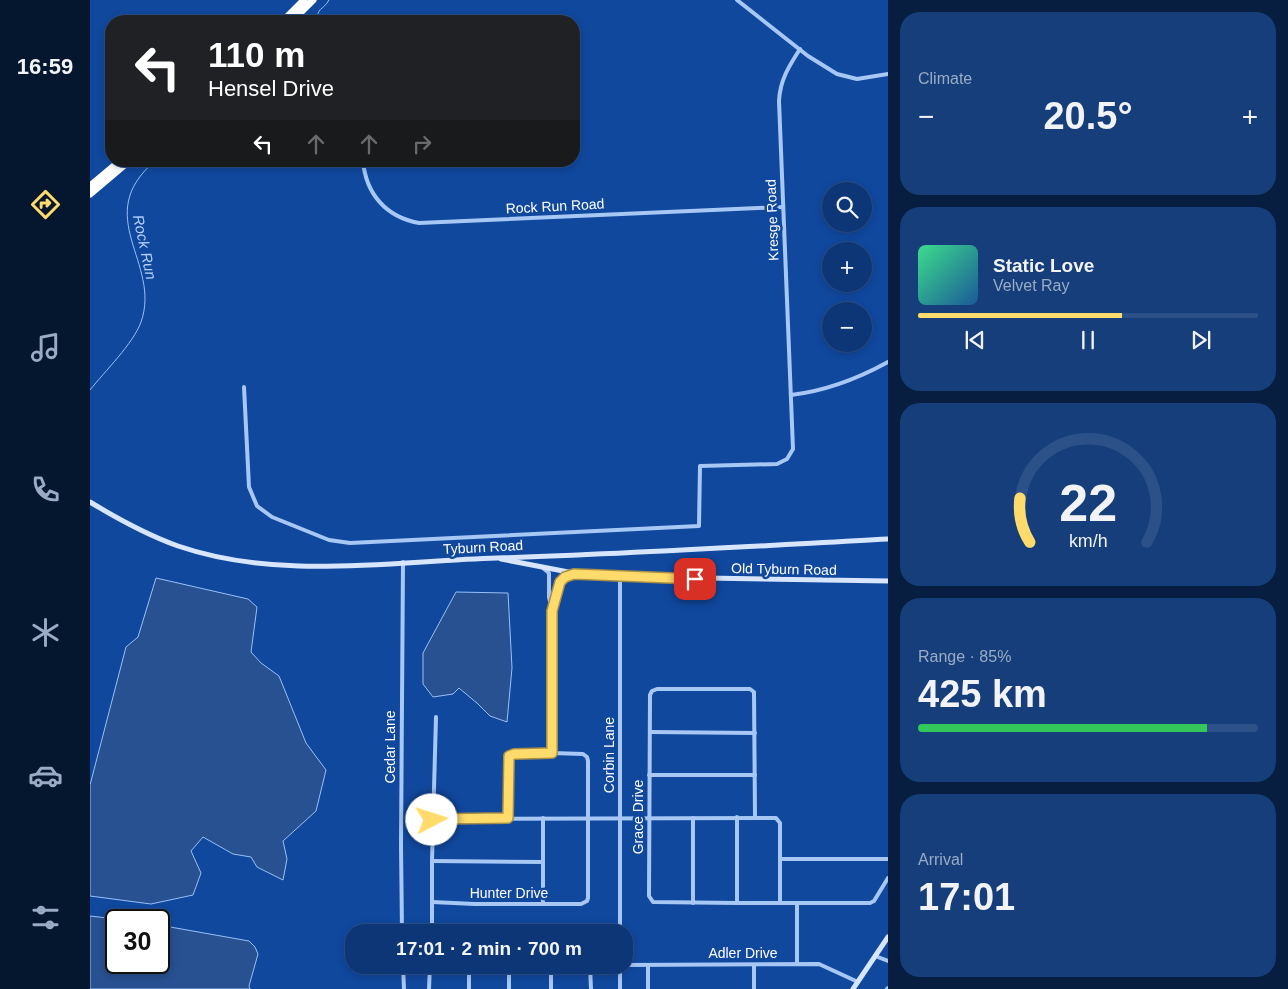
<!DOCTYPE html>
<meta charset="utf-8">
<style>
:root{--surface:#0c3676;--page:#153e7b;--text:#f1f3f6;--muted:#9aabc5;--line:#2c5088;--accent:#ffdb6b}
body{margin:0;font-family:Arial,sans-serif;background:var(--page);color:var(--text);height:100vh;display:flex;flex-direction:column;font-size:19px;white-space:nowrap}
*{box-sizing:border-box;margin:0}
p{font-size:16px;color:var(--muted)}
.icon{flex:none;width:28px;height:28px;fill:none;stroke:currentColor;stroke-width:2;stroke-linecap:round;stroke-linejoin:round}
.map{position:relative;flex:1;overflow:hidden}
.sheet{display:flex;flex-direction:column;gap:12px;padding:12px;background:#071e41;width:400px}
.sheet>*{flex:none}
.guide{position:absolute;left:15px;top:15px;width:475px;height:152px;border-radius:20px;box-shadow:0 2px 8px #0003,0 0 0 1px var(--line);background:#202124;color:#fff;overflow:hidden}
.buttons{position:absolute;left:732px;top:182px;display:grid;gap:10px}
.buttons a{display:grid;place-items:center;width:50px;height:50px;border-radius:50%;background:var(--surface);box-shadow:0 2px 8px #0003,0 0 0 1px var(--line);font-size:25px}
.speed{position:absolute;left:15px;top:909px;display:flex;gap:10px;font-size:25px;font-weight:700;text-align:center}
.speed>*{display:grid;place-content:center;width:65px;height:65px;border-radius:50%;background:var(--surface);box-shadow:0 2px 8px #0003,0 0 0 1px var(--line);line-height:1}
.speed .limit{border:2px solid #111;border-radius:8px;background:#fff;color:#111}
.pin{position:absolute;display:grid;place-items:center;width:42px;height:42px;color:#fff;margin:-21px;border-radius:10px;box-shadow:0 2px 8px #0006}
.me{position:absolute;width:55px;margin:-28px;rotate:85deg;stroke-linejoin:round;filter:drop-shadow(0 0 4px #0008)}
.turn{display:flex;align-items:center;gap:18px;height:105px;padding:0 20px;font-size:22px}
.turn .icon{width:65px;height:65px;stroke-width:2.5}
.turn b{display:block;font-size:35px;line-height:42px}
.lanes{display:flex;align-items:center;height:48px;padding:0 20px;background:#0003;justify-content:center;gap:25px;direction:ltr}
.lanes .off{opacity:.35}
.big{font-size:38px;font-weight:800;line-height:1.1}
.sheet .tile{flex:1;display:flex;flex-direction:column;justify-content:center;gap:8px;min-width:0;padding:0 18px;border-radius:20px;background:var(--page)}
.sheet .dial{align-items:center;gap:0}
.dial svg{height:130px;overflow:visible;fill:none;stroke:var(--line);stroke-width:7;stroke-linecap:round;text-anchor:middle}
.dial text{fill:var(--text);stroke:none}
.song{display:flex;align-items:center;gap:15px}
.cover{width:60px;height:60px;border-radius:8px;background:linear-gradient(135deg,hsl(150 70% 55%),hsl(210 70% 35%))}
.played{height:5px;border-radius:2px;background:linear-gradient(90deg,var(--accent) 60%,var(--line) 60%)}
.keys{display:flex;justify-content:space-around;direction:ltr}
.heat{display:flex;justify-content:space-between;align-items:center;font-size:28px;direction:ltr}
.charge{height:8px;border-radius:4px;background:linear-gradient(90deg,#34c759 85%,var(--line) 0)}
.trip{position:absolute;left:255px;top:924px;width:288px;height:50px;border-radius:20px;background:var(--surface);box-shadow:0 2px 8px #0003,0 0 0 1px var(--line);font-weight:800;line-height:50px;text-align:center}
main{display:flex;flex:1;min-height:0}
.tabs{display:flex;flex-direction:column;width:90px;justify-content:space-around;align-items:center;background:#05162f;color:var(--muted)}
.tabs .icon{width:35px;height:35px}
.tabs .current{color:var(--accent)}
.tabs b{font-size:22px;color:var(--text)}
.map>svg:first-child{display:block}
.water{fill:#285191;stroke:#98c1f8}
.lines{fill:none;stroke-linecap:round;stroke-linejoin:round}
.stream{stroke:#98c1f8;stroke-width:1}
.street{stroke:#a7c7f5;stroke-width:4}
.secondary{stroke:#d7e6fe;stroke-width:5}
.highway{stroke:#fff;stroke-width:7}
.route-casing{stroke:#a68e46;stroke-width:12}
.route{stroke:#ffdb6b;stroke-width:9}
.labels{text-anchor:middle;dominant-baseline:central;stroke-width:5;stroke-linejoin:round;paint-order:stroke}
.street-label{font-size:14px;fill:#fff;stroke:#10489e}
.water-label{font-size:15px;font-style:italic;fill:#b3d1fb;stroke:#10489e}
</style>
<main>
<nav class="tabs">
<b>16:59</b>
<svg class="icon current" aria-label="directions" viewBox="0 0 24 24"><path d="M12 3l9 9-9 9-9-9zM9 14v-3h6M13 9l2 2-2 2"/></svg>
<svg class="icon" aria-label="music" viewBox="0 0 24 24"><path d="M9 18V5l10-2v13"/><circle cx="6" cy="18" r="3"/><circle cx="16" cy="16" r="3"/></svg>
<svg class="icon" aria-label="phone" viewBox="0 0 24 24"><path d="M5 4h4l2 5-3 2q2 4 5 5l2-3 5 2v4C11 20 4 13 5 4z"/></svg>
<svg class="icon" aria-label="climate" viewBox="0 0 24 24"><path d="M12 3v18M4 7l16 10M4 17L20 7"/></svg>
<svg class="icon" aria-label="car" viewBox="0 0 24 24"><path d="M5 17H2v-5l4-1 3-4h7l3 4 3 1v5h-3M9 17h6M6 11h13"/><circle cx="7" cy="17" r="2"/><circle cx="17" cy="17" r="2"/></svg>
<svg class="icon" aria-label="filters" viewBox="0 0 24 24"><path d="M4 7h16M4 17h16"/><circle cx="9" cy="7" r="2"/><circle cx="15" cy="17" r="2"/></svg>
</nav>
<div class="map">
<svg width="798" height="989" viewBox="0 0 798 989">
<rect width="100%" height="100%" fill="#10489e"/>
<g class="water">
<polygon points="66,578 158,599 167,607 161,652 171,663 189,676 216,743 236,770 226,811 193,841 197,859 193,880 167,867 161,857 143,854 113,837 101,851 111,873 103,895 61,904 0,896 0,785 36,647 48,637"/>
<polygon points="366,592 418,593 422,668 417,722 400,716 388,704 369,688 363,694 343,697 333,684 333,653"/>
<polygon points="0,916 34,920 26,920 26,962 69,962 69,925 159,941 165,947 168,954 159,986 160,989 0,989"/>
</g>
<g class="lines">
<g class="stream">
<path d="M228,21c-2,-14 5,-10 11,-21"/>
<path d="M0,390c15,-19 43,-46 51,-68 21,-59 -51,-106 14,-161"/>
</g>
<g class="street">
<polyline points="647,0 718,56 747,74 767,79 798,74"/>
<path d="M273,161c3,33 23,56 56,62l364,-16"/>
<path d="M154,387l5,100 8,19 15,11 57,23 21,3 349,-17 1,-60 77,-2 10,-5 6,-10 -14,-348c1,-21 10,-35 21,-52"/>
<path d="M701,395c34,-4 68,-17 97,-33"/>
<polyline points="453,568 459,573 459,597 462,611 462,753"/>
<path d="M462,609c5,-16 3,-30 22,-35"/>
<polyline points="560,732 665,733"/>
<polyline points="559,775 665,775"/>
<polyline points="665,817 664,692 660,689 567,689 562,691 560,695 559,896 563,902 647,903 780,903 784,901 798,878"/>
<polyline points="453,818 453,904"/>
<polyline points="343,819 686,818 690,823 690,903"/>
<polyline points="690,859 798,859"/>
<polyline points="342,861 453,862"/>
<polyline points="342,902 385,904 491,904 497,901 498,898 498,761 497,757 493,754 462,753 421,755 418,759 418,818"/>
<polyline points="603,903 603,818"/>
<polyline points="647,903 647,817"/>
<polyline points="707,903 707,964"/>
<polyline points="312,932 311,845 313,562"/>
<polyline points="342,932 342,861 346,717"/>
<polyline points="530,932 530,577"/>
<polyline points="785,956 798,961"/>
<polyline points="313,965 314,989"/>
<polyline points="379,965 379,989"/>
<polyline points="419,965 419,989"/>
<polyline points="461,965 461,989"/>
<polyline points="500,965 501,989"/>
<polyline points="530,965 530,989"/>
<polyline points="534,965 729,964 768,982"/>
<polyline points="558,965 558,989"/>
<polyline points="339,989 340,965"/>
<polyline points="664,989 664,965"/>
<polyline points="797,989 798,988"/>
</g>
<g class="secondary">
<path d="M0,502c28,17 57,33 88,44 102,35 214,15 319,12 131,-4 261,-12 391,-19"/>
<polyline points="411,559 499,576 798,581"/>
<polyline points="763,989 798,937"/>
</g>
<g class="highway">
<polyline points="193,21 214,0"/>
<polyline points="202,21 223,0"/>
<polyline points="0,186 30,161"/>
<polyline points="0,194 39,161"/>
</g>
</g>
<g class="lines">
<defs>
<polyline id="route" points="342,820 343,819 418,818 419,756 424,754 462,753 462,611 470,582 475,577 484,574 605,579"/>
</defs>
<use href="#route" class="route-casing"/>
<use href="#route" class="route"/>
</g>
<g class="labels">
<g class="street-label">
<text transform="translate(465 206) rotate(-3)">Rock Run Road</text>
<text transform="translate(682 220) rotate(-92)">Kresge Road</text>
<text transform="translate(393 547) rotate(-3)">Tyburn Road</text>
<text transform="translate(694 569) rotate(1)">Old Tyburn Road</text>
<text transform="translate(300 747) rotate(-90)">Cedar Lane</text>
<text transform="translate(519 755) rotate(-90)">Corbin Lane</text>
<text transform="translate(548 817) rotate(-90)">Grace Drive</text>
<text x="419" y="893">Hunter Drive</text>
<text x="653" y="953">Adler Drive</text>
</g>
<g class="water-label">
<text transform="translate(55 247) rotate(78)">Rock Run</text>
</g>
</g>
</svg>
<div class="buttons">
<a><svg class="icon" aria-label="search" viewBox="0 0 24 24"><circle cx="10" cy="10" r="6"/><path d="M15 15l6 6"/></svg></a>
<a>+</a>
<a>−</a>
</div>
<div class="speed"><div class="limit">30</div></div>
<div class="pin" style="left:605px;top:579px;background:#d93025"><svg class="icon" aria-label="arrive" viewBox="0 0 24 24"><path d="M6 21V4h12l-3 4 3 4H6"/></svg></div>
<svg class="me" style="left:342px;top:820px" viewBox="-20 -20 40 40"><circle r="19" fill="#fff"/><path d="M0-13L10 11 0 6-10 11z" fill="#ffdb6b"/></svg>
<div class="trip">17:01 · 2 min · 700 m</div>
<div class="guide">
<div class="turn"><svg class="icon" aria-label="left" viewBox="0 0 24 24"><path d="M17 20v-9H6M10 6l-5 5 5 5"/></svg><div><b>110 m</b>Hensel Drive</div></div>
<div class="lanes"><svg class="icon" aria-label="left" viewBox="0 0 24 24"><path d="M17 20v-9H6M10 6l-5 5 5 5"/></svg><svg class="icon off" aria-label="ahead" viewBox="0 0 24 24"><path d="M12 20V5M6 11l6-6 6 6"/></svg><svg class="icon off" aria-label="ahead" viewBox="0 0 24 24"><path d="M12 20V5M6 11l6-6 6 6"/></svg><svg class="icon off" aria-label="right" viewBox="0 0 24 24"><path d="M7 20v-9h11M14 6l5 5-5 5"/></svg></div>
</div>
</div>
<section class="sheet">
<div class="tile"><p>Climate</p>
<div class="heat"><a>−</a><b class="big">20.5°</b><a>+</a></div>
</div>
<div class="tile">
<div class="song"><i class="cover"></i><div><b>Static Love</b><p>Velvet Ray</p></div></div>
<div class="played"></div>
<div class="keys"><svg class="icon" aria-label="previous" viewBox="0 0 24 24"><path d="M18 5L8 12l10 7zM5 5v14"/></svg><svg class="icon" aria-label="pause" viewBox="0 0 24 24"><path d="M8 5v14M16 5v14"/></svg><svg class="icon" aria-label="next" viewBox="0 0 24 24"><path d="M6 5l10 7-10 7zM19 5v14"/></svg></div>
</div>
<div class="tile dial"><svg viewBox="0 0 100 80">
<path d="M14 69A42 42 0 1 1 86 69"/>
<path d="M14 69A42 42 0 0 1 8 42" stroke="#ffdb6b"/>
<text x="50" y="56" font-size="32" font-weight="700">22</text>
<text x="50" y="72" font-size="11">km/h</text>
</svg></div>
<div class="tile"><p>Range · 85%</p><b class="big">425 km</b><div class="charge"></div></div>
<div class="tile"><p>Arrival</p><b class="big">17:01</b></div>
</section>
</main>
